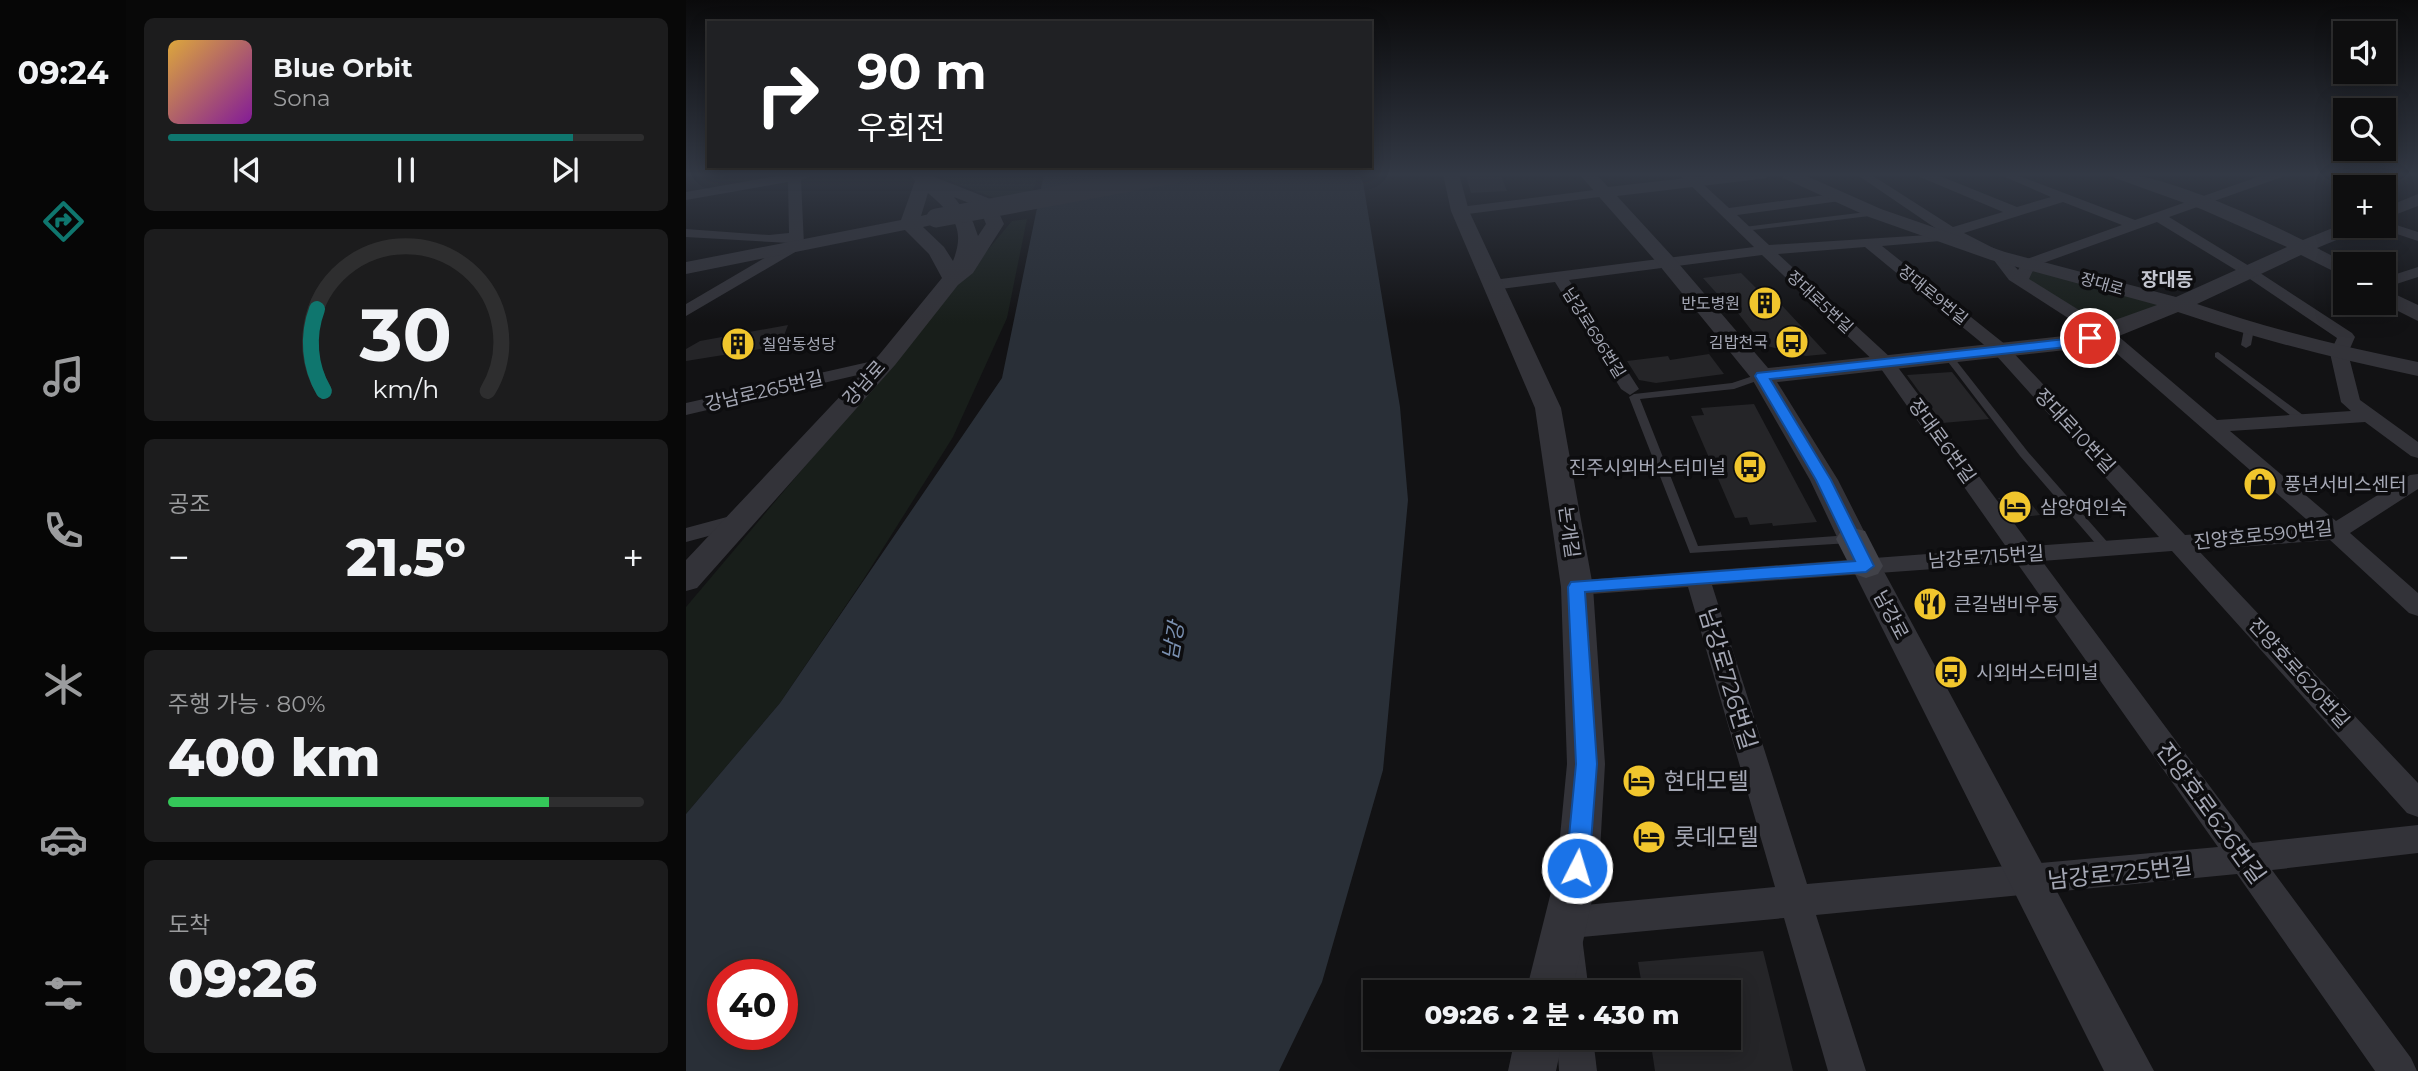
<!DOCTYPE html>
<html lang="ko">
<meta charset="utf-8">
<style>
:root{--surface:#0e0e0f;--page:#1c1c1d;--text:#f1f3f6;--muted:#9b9c9e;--line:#2e2e2f;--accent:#0f766e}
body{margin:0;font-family:Montserrat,"Noto Sans KR",sans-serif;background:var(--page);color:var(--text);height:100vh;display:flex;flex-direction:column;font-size:26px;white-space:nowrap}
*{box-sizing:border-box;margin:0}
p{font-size:23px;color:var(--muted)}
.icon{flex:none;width:38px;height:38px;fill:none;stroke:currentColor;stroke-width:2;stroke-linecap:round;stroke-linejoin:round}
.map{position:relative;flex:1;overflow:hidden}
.drawer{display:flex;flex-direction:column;gap:18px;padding:18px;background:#080808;width:560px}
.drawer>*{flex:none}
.top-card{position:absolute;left:21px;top:21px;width:665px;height:147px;border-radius:0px;box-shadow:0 4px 18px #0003,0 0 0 2px var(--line);background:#202124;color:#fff;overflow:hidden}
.tools{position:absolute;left:1647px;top:21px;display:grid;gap:14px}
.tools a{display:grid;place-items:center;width:63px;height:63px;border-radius:0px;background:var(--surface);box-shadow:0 4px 18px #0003,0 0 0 2px var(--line);font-size:35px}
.speed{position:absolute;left:21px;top:959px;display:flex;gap:14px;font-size:35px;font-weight:700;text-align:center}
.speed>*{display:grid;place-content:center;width:91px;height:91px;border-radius:50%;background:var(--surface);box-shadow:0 4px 18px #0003,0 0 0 2px var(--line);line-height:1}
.speed .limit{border:10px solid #d22;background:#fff;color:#111}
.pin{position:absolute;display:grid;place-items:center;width:60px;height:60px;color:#fff;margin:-30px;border:4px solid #fff;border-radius:50%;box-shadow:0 2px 7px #0007}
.me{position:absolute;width:77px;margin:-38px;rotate:5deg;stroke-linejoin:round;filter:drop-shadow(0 0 5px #0008)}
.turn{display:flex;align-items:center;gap:24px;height:147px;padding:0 35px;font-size:32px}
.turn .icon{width:91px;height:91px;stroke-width:2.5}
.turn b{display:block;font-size:49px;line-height:60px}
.big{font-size:52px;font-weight:800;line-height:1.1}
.drawer .tile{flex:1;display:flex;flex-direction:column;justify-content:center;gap:10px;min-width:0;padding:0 24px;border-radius:10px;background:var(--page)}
.drawer .dial{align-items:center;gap:0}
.dial svg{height:182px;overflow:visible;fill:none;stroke:var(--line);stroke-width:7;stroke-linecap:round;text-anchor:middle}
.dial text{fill:var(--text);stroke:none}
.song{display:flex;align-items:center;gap:21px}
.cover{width:84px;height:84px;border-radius:10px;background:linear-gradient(135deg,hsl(40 70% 55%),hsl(290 70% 35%))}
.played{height:7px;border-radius:4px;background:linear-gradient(90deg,var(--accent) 85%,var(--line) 85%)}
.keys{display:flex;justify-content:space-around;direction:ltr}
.heat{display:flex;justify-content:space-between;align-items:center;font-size:38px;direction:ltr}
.charge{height:10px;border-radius:5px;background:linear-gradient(90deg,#34c759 80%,var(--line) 0)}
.trip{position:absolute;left:677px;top:980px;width:378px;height:70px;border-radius:0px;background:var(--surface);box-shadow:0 4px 18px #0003,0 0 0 2px var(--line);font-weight:800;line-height:70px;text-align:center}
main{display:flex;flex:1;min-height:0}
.tab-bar{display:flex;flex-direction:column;width:126px;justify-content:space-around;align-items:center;background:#060606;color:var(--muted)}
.tab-bar .icon{width:49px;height:49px}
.tab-bar .on{color:var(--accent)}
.tab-bar b{font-size:32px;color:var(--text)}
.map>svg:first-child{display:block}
.green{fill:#181e1a}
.water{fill:#292f37;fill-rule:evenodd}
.building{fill:#252528}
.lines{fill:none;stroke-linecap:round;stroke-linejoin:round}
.service{fill:#333339;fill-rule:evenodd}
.minor{fill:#333339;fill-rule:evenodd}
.tertiary{fill:#333339;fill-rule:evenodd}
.secondary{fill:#414249;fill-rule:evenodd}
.tertiary-bridge{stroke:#333339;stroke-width:19}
.route{fill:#1a73e8;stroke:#114b97;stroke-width:2}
.labels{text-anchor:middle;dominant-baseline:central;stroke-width:7;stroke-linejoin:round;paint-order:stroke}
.far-street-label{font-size:16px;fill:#a4a7b4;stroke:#0d0d0f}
.far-poi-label{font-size:16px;fill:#a4a7b4;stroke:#0d0d0f;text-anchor:end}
.far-quarter-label{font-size:19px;font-weight:bold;fill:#c4c6d0;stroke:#0d0d0f}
.street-label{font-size:19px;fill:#a4a7b4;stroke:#0d0d0f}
.poi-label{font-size:19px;fill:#a4a7b4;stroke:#0d0d0f;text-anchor:start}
.water-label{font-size:21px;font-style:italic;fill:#7a90b0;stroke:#0d0d0f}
.near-street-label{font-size:23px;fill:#a4a7b4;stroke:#0d0d0f}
.near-poi-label{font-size:23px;fill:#a4a7b4;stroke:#0d0d0f;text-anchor:start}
</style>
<main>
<nav class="tab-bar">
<b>09:24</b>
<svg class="icon on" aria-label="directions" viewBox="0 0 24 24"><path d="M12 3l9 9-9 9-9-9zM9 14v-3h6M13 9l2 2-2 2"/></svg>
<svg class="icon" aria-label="music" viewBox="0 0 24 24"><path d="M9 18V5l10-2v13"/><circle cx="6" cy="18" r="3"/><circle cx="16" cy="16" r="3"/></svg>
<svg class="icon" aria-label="phone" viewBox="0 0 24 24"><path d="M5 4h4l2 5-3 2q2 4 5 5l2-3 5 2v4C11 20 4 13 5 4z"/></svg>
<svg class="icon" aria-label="climate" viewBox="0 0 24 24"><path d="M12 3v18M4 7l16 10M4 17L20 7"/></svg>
<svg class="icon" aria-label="car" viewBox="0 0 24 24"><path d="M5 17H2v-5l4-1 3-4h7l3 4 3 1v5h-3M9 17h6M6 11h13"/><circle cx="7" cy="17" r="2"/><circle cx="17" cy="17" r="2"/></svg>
<svg class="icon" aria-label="filters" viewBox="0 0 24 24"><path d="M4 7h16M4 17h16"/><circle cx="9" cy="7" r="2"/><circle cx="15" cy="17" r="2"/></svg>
</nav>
<section class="drawer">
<div class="tile">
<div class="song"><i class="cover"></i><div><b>Blue Orbit</b><p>Sona</p></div></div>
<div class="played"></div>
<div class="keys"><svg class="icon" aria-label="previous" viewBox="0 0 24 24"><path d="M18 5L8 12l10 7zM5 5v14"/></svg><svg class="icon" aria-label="pause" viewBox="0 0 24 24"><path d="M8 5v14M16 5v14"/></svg><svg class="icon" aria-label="next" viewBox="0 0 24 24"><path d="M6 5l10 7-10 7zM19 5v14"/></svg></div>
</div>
<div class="tile dial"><svg viewBox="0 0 100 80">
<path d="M14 69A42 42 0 1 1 86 69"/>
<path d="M14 69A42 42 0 0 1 11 33" stroke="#0f766e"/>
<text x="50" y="56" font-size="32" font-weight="700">30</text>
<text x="50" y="72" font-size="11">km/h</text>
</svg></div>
<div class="tile"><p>공조</p>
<div class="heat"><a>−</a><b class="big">21.5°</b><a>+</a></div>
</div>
<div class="tile"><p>주행 가능 · 80%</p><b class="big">400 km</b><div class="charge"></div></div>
<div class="tile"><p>도착</p><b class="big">09:26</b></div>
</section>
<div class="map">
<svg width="1732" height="1071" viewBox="0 0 1732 1071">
<rect width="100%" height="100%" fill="#121214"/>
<g class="green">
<polygon points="246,174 352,174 347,191 310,199"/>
<polygon points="341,219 321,318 267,437 177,580 94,703 0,814 0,607 326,221"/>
<polygon points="1343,263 1490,304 1419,334 1334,280"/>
</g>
<path class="water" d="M358,174h315l4,8 37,225 8,93 -25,270 -61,212 -43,89h-593v-257l94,-111 222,-325zM37,975h59v59h-59z"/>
<g class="building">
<polygon points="779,173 814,173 821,191 785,193"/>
<polygon points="1055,273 1081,299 1089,298 1141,354 1120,356 1077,345 1048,308 1044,308 1017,278"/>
<polygon points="102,325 94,346 0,361 0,349 14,341"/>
<polygon points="1023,354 1038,374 970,383 953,380 941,361 982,356 984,360"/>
<polygon points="1266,372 1303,419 1256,423 1221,375"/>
<polygon points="1068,404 1131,522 1087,526 1086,523 1064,525 1061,517 1049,518 1005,416 1018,415 1015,408"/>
<polygon points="1338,495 1354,515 1327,518 1312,498"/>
<polygon points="1077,951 1107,1071 969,1071 964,1038 1043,1038 1043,992 957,992 952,962"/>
</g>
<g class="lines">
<g class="service">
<polygon points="1189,211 1193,213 1192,215 1058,231 1054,229 1058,227"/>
<polygon points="1563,326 1568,329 1565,345 1560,348 1555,345 1558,329"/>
<polygon points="1532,352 1621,418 1622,420 1621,422 1613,422 1529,357 1529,353"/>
<polygon points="1262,353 1265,354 1342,452 1424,545 1426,548 1424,551 1416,551 1334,456 1259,358 1259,354"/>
<polygon points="1076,373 1079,374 1079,378 1048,389 954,399 1012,546 1164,535 1170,539 1164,543 1004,553 943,397 948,394 1046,383"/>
</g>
<g class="minor">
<polygon points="102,174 131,174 115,180 118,245 116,248 0,316 0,304 104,243 0,237 0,229 83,235 103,233 102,182 0,200 0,192"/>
<path d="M993,174h13l37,34 111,-15 7,4 -7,4 -103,14 32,30 175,-11 -88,-60h14l83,53 50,-15 -83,-35 -1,-3h16l82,33 34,-10 -53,-23h16l121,46 131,-46h17l-1,3 -113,40 85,52 98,64 3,4 -7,16 12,47 58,42v16l-7,-2 -46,-34 -135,9 106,90 74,-46 8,-1v15l-68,44 68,60v23l-9,-3 -79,-73 -132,10 220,233v34l-11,-4 -235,-262 -130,10 210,282 166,-18v28l-146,17 139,188 6,13h-42l-138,-197 -421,41 50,156h-38l-44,-153 -202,19 7,55h-36l-6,-69 5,-11 12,-5 211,-20 -87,-300 -111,8 -9,-2 -3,-6 3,-6 439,-33 -128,-182 -117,-111 -193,25 70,109 -9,6 -9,-6 -66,-107 -62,8 -8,-5 8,-5 261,-33zM1377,202l59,23 -98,35 -6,10 -15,-17 -39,-20zM1471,222l87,53 93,63 -7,15 11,49 10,9 -134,9 -106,-90 -82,-51 6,-13zM1260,235l47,24 16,21 90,58 215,188 -129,9 -179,-190 -124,-99 58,-5 5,-1zM1179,247l129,106 165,184 -128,9 -140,-188 -113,-104zM1331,563l201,284 -411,37 -95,-299z"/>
<polygon points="916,189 921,190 921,196 774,215 767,211 774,207"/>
<polygon points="1698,221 1732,232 1732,241 1693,228 1691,226 1698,226"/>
<polygon points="1732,267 1732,277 1698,288 1698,278"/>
<polygon points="196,359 205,364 202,368 0,415 0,403"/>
<polygon points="52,514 60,516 63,521 60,526 0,542 0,528"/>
<polygon points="871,1038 907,1038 911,1071 873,1071"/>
</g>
<g class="tertiary">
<path d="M224,174h17l66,26 11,24 -31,49 -15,12 -63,80 -198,223 -11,3v-31l193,-205 63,-77 -13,-24 -24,-24 -219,44v-12l215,-42 14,-39zM242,193c25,22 38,35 25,68l-9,-14 -21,-20 13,-3 2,-4 -9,-6 -8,2zM268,197l25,10 7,17 -8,12 -5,-14z"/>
<polygon points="757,174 773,174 783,211 875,408 907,587 919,764 913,868 886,992 840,992 871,868 881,764 875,587 849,408 765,211"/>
<path d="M893,174h17l12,13 114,-13h46l-2,4 -6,1 -143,17 56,61 95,111 305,-33 84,-30 -166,-45 -122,-43 -86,-39 -2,-4h21l79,35 124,43 171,45 111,-50 -86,-38 -86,-31 -2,-4c43,-4 148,45 190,66l42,-17v3h18l-2,4 -44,18 31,16h-3v13l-44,-22 -104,49c73,25 146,43 221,58v14c-82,-17 -161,-37 -240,-64l-59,24 -44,13 -298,33 61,98 30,59 -4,7 -11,3 -11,-3 -4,-7 -28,-59 -58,-101 -93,-114z"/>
<polygon points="1732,194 1732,206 1698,219 1698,208"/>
<polygon points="1698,289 1732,305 1732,321 1696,303"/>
<polygon points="1180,556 1191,559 1195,566 1468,1071 1418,1071 1165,566 1169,559"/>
<polygon points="829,1038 877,1038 870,1071 822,1071"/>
</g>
<polygon class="secondary" points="1167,528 1179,531 1197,566 1192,574 1180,578 1168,574 1150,539 1155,531"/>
<polyline class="tertiary-bridge" points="250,218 488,174"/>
</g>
<linearGradient id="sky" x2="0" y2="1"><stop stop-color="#0a0a0b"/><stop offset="0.54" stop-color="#333945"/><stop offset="1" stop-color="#333945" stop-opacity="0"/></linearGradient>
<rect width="1732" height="323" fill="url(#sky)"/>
<polygon class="route" points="1404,334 1408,335 1408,340 1389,346 1084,379 1145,480 1188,566 1180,572 899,592 911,764 903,868 899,875 891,878 884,875 880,868 890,764 882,587 885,582 1169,561 1130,480 1069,376 1071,373 1388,338"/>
<defs>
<symbol id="building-disc" viewBox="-11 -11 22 22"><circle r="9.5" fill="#f1c62d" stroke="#0d0d0f"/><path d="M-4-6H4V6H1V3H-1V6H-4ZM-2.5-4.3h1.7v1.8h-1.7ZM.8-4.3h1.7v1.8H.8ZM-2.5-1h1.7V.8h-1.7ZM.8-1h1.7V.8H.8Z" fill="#111"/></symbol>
<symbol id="bus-disc" viewBox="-11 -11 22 22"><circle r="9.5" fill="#f1c62d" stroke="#0d0d0f"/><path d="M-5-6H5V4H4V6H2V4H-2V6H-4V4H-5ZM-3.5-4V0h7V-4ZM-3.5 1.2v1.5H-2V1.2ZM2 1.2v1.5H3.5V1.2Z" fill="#111"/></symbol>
<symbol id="shop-disc" viewBox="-11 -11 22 22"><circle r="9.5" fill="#f1c62d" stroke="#0d0d0f"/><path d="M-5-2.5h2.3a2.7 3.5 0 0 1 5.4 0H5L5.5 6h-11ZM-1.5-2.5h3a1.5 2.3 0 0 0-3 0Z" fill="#111"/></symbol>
<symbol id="hotel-disc" viewBox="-11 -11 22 22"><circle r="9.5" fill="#f1c62d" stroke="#0d0d0f"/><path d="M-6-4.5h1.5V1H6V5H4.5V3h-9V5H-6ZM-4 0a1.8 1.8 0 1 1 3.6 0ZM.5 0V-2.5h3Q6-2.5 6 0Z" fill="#111"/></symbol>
<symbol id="restaurant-disc" viewBox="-11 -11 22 22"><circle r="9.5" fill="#f1c62d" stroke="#0d0d0f"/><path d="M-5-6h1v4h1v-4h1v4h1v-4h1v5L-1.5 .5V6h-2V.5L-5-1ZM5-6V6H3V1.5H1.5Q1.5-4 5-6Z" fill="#111"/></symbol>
</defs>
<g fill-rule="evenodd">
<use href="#building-disc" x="1060" y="284" width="38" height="38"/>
<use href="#bus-disc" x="1087" y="323" width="38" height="38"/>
<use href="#building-disc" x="33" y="325" width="38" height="38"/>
<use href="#bus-disc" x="1045" y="448" width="38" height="38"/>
<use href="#shop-disc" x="1555" y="465" width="38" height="38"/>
<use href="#hotel-disc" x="1310" y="488" width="38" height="38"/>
<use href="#restaurant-disc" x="1225" y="585" width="38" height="38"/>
<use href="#bus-disc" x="1246" y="653" width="38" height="38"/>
<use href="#hotel-disc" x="934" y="762" width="38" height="38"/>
<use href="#hotel-disc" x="944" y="818" width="38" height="38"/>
</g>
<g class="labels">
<g class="far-street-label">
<text transform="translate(1416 284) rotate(16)">장대로</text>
<text transform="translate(1247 295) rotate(39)">장대로9번길</text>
<text transform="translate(1134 302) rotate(43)">장대로5번길</text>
<text transform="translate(908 333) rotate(58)">남강로696번길</text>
</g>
<g class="far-poi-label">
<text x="1054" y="303">반도병원</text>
<text x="1082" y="342">김밥천국</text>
<text x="76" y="344" text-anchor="start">칠암동성당</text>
</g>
<g class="far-quarter-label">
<text x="1481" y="279">장대동</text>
</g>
<g class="street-label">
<text transform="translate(178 383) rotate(-48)">강남로</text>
<text transform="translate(78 391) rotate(-13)">강남로265번길</text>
<text transform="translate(1389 431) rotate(47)">장대로10번길</text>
<text transform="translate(1256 441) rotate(54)">장대로6번길</text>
<text transform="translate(883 532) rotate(82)">논개길</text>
<text transform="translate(1577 535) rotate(-6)">진양호로590번길</text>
<text transform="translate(1300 557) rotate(-4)">남강로715번길</text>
<text transform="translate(1205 615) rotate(62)">남강로</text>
<text transform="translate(1613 673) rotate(48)">진양호로620번길</text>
</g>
<g class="poi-label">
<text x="1040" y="467" text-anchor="end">진주시외버스터미널</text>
<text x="1598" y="484">풍년서비스센터</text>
<text x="1354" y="507">삼양여인숙</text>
<text x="1268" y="604">큰길냄비우동</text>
<text x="1290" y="672">시외버스터미널</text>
</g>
<g class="water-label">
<text transform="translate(487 641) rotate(-80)">남강</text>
</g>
<g class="near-street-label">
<text transform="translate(1042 679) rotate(73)">남강로726번길</text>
<text transform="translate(1525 813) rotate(54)">진양호로626번길</text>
<text transform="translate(1434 873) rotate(-6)">남강로725번길</text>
</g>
<g class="near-poi-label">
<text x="978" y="781">현대모텔</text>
<text x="988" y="837">롯데모텔</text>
</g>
</g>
</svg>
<div class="tools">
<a><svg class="icon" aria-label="sound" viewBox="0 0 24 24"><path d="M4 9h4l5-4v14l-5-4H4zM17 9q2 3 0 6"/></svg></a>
<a><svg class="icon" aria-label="search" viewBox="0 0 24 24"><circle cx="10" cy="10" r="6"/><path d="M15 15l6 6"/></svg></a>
<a>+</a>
<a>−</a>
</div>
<div class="speed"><div class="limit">40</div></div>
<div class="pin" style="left:1404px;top:338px;background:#d93025"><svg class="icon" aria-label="arrive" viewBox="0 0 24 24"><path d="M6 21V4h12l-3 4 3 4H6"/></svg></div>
<svg class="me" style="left:891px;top:868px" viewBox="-20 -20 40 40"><circle r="17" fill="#1a73e8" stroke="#fff" stroke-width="3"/><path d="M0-11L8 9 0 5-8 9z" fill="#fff"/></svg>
<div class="trip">09:26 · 2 분 · 430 m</div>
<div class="top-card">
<div class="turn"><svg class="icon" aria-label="right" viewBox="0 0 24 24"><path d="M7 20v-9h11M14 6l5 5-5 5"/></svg><div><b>90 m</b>우회전</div></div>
</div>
</div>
</main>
